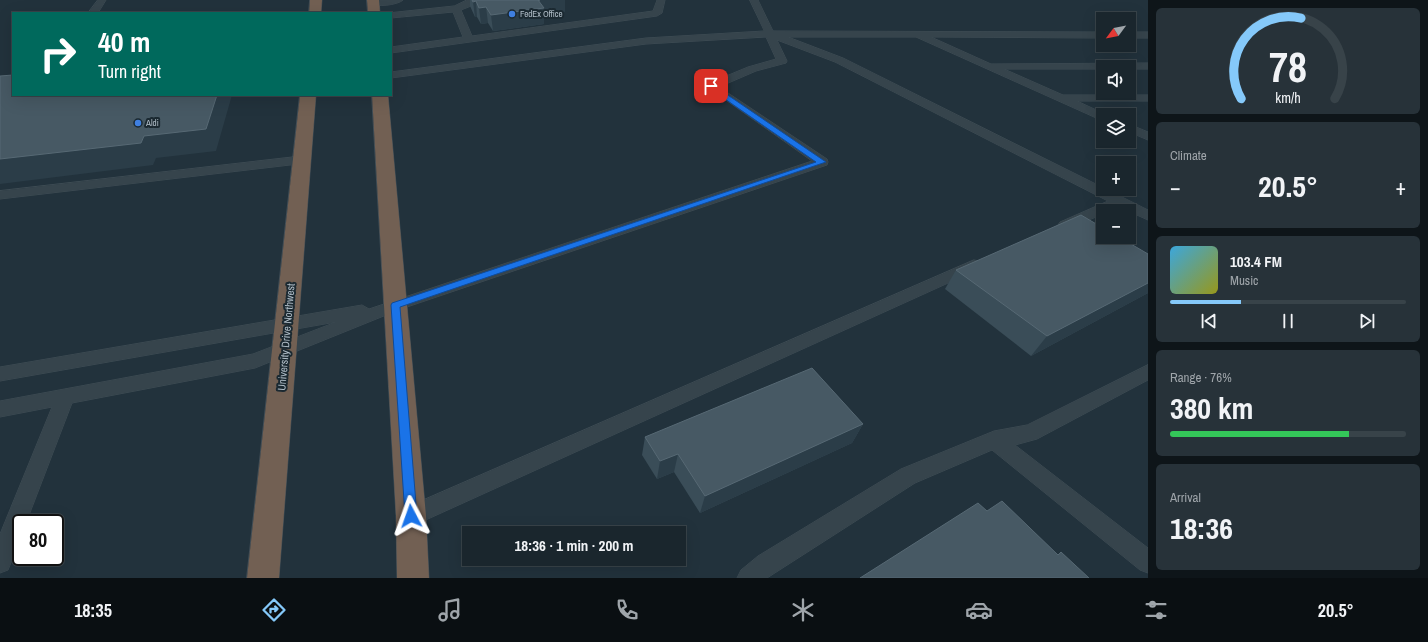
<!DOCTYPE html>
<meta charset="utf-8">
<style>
:root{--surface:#1a262d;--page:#273239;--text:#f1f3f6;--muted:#9fa5aa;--line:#384349;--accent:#85c9fa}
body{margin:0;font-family:"Archivo Narrow",sans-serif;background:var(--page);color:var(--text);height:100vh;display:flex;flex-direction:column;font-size:15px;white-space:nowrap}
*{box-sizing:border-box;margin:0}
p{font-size:13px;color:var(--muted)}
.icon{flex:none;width:22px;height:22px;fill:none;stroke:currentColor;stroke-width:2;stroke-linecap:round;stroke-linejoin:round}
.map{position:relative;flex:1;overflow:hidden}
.drawer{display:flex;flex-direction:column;gap:8px;padding:8px;background:#0e1519;width:280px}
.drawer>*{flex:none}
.hud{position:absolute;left:12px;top:12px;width:380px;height:84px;border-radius:0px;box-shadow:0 4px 16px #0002,0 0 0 1px var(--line);background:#00695c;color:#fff;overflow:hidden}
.needle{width:26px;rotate:238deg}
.controls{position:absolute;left:1096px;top:12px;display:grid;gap:8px}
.controls a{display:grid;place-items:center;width:40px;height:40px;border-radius:0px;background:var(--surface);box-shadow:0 4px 16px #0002,0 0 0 1px var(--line);font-size:20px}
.speed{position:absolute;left:12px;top:514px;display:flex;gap:8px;font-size:20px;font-weight:700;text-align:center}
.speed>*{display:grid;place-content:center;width:52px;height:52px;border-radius:50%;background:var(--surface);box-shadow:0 4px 16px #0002,0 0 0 1px var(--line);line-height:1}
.speed .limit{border:2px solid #111;border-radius:6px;background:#fff;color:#111}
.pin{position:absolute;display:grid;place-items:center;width:34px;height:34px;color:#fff;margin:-17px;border-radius:8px;box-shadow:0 2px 6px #0006}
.me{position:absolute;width:44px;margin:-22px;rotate:356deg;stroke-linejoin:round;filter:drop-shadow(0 0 3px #0008)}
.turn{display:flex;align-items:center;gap:14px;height:84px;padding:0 20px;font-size:18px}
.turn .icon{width:52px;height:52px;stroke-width:2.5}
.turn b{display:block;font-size:28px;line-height:34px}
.big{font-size:30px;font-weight:700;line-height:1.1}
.drawer .tile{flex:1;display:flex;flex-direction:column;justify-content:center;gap:6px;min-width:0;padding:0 14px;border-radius:6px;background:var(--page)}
.drawer .dial{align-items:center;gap:0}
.dial svg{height:104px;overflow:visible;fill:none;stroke:var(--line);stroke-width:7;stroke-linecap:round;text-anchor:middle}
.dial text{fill:var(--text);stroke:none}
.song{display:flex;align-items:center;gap:12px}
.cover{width:48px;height:48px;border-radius:6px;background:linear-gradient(135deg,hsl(200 70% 55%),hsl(60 70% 35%))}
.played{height:4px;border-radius:2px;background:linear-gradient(90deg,var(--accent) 30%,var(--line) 30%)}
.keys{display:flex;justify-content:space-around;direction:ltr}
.heat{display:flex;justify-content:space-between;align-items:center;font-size:22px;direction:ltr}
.charge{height:6px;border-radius:3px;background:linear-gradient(90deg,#34c759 76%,var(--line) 0)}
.trip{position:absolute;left:462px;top:526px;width:224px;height:40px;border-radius:0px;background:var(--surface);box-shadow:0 4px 16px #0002,0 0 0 1px var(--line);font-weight:700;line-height:40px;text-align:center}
.menu{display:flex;height:64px;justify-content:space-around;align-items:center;background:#0a0f12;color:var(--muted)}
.menu .icon{width:28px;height:28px}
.menu .selected{color:var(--accent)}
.menu b{font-size:18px;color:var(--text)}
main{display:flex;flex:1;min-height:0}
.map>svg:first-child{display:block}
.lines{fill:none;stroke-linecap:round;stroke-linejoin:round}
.lane-casing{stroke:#3f4d55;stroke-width:1}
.highway-casing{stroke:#414e57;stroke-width:1}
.lane{fill:#36444c;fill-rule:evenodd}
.highway{fill:#726053;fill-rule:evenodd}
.wall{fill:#3a4d58}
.shaded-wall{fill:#2b3d48}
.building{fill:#475964;stroke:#576974}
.route{fill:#1a73e8;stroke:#114b97}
.shop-dot{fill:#3f7fe0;stroke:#1b2931;stroke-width:1.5}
.labels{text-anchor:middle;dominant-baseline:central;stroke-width:4;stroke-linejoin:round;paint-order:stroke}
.far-poi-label{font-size:9px;fill:#b1bec8;stroke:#1b2931;text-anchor:start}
.street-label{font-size:11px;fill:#b1bec8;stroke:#1b2931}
</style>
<main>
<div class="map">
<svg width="1148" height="578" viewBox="0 0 1148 578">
<rect width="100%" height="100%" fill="#22323c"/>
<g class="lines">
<defs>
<g id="lane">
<polygon points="98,0 106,0 98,13 88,13"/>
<path d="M377,0h26c-5,5 -28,8 -33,3z"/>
<polygon points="467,0 486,0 461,10 472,36 653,11 657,0 665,0 662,13 657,16 391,53 391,47 463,37 453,12 391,18 391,13 388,13 454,6"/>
<polygon points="750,0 758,0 773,31 1103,32 1103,38 931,37 991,64 1148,63 1148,69 1129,69 1129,67 1103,67 1103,69 1004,69 1063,95 1148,95 1148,101 1077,101 1107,115 1103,115 1103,121 916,37 788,37 843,58 1148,210 1148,220 1119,207 1110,211 1103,211 1103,214 1070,228 1060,228 1058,225 1060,222 1108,201 835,62 777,40 787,61 786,63 756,71 719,87 827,159 828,162 827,165 401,309 255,368 72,403 26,523 21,523 21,537 8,570 0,573 0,534 52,407 0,417 0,401 253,354 336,322 0,381 0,367 362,305 369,309 812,161 706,86 707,84 748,67 776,59 766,37 646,44 391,78 391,72 646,38 764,31"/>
<rect x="1129" y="32" width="19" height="6"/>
<polygon points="1129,124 1148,132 1148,140 1129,132"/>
<polygon points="302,156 307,157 308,160 307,163 0,199 0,191"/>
<polygon points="974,260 979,261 982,265 979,269 419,523 411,526 403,523 400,516 403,509"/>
<polygon points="1148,365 1148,380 1037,439 1015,445 1148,548 1148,573 1140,570 992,450 915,483 767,578 737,578 741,570 758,556 901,469 994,431 1027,425"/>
</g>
<g id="highway">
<polygon points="310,0 322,0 321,13 309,13"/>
<polygon points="367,0 379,0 380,13 368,13"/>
<polygon points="300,95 316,95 279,578 247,578"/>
<polygon points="372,95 388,95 426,516 429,578 397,578 396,516"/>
</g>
</defs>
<use href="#lane" class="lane-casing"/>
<use href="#highway" class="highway-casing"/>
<use href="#lane" class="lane"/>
<use href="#highway" class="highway"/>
</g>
<g class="wall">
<polygon points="470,0 565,0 565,12 544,15 544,24 493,31 488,23 481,24 477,17 475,17 470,6"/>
<polygon points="1148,254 1148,293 1031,356 945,289 956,270"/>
<polygon points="863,424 852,443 700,513 674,472 657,479 642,455 645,437"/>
</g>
<g class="shaded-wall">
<polygon points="538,0 565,0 565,12 544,15 544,24 493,31 491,15"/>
<polygon points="476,1 477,17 475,17 473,2"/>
<polygon points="486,7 488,23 481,24 479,8"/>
<polygon points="217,95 232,95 216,151 156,158 153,165 0,184 0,159 144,136"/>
<polygon points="1148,283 1148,293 1031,356 1047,336"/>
<polygon points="863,424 852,443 700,513 705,496"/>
<polygon points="678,454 674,472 657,479 660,461"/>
</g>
<g class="building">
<polygon points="472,0 540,0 538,0 544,8 491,15 486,7 479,8 476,1 473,2"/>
<polygon points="13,75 13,95 217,95 206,129 144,136 141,143 0,159 0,76"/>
<polygon points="1081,215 1103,228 1103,237 1119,237 1148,254 1148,283 1047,336 956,270"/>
<polygon points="812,368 863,424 705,496 678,454 660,461 645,437"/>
<polygon points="1002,501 1058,555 1061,552 1089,578 860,578 978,503 987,511"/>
</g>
<polygon class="route" points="709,85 713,85 826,162 400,307 417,516 416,520 411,522 407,520 405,516 391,305 392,303 816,162 709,88"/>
<g class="shop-dot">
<circle cx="512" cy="14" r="4"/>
<circle cx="138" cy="123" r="4"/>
</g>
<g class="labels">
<g class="far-poi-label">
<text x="520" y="14">FedEx Office</text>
<text x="146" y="123">Aldi</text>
</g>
<g class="street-label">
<text transform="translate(286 337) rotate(-85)">University Drive Northwest</text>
</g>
</g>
</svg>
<div class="controls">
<a><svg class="needle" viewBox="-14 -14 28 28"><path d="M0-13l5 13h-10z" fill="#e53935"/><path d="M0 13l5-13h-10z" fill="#9fa5aa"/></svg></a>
<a><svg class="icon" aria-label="sound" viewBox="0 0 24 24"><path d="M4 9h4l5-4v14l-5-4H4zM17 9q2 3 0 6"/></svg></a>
<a><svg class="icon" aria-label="layers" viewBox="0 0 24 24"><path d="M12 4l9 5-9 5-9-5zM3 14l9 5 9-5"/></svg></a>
<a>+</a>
<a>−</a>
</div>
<div class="speed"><div class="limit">80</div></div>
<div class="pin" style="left:711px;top:86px;background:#d93025"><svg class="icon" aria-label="arrive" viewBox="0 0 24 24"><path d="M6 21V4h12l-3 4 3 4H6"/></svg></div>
<svg class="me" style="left:411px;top:516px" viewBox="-20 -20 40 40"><path d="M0-17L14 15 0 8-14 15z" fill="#1a73e8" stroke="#fff" stroke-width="4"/></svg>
<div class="trip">18:36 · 1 min · 200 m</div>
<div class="hud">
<div class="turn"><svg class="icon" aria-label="right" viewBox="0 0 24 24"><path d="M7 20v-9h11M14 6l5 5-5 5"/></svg><div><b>40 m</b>Turn right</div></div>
</div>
</div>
<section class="drawer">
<div class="tile dial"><svg viewBox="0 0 100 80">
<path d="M14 69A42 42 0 1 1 86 69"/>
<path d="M14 69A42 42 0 0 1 60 7" stroke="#85c9fa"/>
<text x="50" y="56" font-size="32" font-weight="700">78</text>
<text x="50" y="72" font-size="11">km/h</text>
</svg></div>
<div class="tile"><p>Climate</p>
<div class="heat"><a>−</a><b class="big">20.5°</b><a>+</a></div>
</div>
<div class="tile">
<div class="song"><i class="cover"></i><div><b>103.4 FM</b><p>Music</p></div></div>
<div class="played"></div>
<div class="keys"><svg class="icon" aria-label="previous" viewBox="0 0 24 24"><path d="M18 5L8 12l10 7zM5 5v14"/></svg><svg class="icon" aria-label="pause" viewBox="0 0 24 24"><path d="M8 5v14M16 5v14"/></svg><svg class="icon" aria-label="next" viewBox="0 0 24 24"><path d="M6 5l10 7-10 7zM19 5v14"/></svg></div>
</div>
<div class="tile"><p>Range · 76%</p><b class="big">380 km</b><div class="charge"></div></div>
<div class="tile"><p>Arrival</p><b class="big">18:36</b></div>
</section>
</main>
<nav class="menu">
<b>18:35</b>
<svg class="icon selected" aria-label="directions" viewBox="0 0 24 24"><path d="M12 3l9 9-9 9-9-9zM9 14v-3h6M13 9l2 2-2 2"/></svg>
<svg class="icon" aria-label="music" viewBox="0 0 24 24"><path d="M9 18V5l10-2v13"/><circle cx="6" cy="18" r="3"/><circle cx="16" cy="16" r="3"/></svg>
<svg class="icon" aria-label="phone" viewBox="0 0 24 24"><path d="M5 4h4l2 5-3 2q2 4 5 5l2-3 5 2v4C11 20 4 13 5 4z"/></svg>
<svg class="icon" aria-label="climate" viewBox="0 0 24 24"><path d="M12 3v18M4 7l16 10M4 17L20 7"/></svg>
<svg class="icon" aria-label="car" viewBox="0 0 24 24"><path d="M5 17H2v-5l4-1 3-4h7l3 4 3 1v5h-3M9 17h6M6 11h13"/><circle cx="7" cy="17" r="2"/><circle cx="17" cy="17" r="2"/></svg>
<svg class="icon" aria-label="filters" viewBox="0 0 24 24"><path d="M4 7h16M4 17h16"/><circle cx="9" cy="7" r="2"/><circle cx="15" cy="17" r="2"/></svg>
<b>20.5°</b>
</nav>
